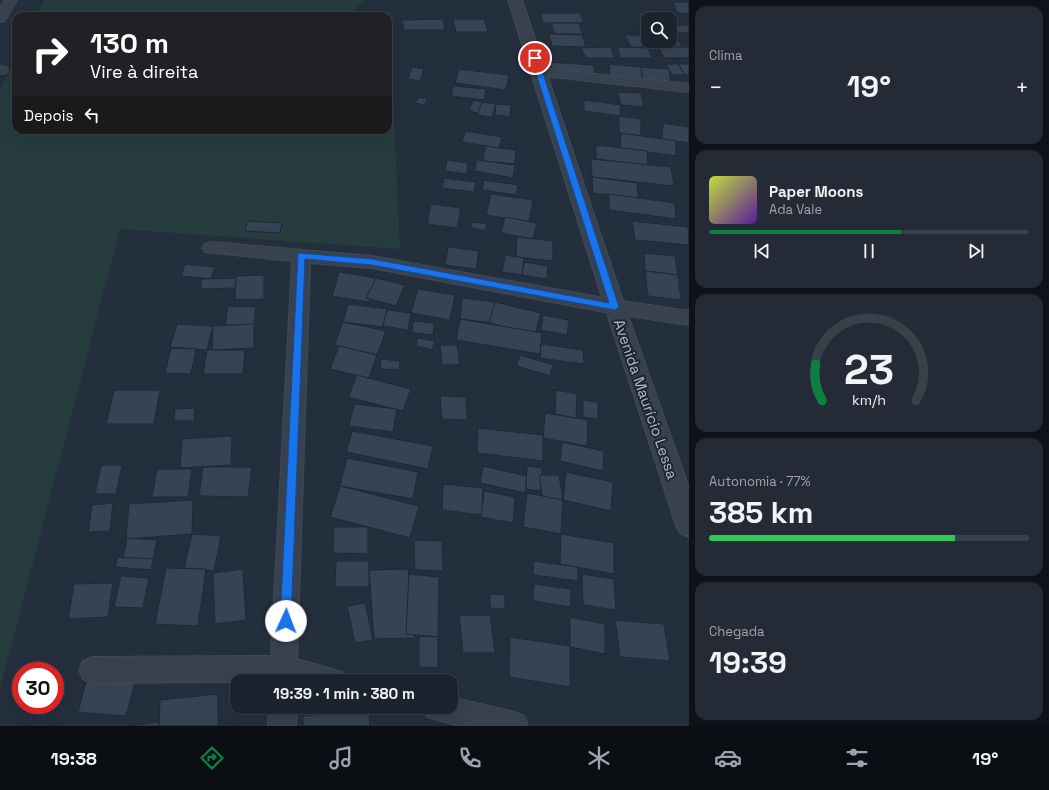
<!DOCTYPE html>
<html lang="pt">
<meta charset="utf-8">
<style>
:root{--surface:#1b232e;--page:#242b36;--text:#f1f3f6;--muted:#a0a4aa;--line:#39404a;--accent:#0b8043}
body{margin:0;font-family:"Space Grotesk",sans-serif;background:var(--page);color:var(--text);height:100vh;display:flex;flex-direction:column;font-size:15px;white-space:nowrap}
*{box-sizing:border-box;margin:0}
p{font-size:13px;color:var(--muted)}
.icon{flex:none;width:22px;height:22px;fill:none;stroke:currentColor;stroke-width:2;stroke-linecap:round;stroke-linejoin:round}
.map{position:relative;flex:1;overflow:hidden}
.details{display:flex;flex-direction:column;gap:6px;padding:6px;background:#0f1319;width:360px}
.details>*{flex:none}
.hud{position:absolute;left:12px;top:12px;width:380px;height:122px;border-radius:12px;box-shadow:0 4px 16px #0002,0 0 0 1px var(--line);background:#202124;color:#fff;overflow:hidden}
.fabs{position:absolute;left:641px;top:12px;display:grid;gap:8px}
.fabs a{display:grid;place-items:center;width:36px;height:36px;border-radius:8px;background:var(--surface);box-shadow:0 4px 16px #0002,0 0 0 1px var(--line);font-size:20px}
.speed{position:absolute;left:12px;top:662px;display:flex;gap:8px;font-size:20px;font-weight:700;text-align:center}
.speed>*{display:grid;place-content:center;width:52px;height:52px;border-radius:50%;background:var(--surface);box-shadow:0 4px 16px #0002,0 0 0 1px var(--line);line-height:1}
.speed .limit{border:6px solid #d22;background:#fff;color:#111}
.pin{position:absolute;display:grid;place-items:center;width:34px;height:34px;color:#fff;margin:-17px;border:2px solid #fff;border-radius:50%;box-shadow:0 1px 4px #0007}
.me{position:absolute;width:44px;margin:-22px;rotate:2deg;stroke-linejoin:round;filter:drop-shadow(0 0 3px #0008)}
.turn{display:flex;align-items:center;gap:14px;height:84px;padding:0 12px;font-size:18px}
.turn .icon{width:52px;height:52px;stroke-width:2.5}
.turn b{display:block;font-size:28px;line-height:34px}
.then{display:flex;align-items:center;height:38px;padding:0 12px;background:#0003;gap:8px;font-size:15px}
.big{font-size:30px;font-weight:800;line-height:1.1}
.details .tile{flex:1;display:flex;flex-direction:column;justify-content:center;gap:6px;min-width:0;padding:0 14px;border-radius:12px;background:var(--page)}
.details .dial{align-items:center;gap:0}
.dial svg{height:104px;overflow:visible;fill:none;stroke:var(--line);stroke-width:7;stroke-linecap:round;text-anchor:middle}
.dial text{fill:var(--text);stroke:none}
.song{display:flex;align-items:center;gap:12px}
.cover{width:48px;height:48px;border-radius:6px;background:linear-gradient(135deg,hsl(70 70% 55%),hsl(270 70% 35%))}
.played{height:4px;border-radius:2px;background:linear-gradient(90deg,var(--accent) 60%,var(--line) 60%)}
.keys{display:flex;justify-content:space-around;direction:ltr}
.heat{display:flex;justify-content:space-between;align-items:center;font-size:22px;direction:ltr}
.charge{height:6px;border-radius:3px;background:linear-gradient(90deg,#34c759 77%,var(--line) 0)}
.trip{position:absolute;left:230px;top:674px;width:228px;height:40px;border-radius:12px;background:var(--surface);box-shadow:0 4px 16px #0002,0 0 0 1px var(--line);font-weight:800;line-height:40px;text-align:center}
.tab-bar{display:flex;height:64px;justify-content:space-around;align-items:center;background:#0b0e12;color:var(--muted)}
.tab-bar .icon{width:28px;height:28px}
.tab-bar .active{color:var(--accent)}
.tab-bar b{font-size:18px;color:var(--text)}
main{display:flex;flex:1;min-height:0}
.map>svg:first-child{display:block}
.green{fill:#263c3f}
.building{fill:#364354;stroke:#1f2835}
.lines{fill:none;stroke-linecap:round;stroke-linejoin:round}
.minor-casing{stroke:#414a57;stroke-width:2}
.tertiary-casing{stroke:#414a57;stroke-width:2}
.minor{fill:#38414e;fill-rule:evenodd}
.tertiary{fill:#38414e;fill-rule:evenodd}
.route{fill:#1a73e8;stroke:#114b97}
.labels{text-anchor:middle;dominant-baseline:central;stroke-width:4;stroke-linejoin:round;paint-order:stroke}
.street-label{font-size:15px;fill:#b4bcc9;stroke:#1d2633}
</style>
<main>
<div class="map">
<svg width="689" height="726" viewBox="0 0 689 726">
<rect width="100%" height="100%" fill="#242f3e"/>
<g class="green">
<polygon points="44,0 365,0 348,16 36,16"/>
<polygon points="16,58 16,130 388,130 388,76 392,77 400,249 120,229 0,689 0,90"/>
</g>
<g class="building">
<polygon points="673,2 689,2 689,14 677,13"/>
<polygon points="655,12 659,19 648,19 648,23 645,23 639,13"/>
<polygon points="540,13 580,13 584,23 543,23"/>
<polygon points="443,19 445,30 404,30 402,20"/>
<polygon points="453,19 484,19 488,32 456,32"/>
<polygon points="551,23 578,23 583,34 555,34"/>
<rect x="670" y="25" width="19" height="8"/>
<polygon points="670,33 673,33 683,47 658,47 655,41 670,41"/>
<polygon points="549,34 582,35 586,47 552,46"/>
<polygon points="625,35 647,35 648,41 650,41 653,47 631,47"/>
<polygon points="610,47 615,58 586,58 581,48"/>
<polygon points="617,47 648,48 652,58 621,58"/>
<polygon points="658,47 689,47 689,58 664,58"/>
<polygon points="550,62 594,65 595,76 551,73"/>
<polygon points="609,64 641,67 643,81 610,78"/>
<polygon points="666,64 678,64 685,75 672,75"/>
<polygon points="678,64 689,64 689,75 685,75"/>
<polygon points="412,67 424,69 420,81 408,79"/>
<polygon points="641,67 669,69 671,84 643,81"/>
<polygon points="459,69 509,75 506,90 455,83"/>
<polygon points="453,86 486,89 484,100 451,96"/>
<polygon points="618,92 641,93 644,107 621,105"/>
<polygon points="419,97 428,99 424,105 415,103"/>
<polygon points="473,100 482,102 478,113 469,111"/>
<polygon points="584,100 621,105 620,116 584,111"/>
<polygon points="482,102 496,104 492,117 477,115"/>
<polygon points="496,104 511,105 510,117 495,115"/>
<polygon points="619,116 641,119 641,136 619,133"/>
<polygon points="663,123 689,127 689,143 662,139"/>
<polygon points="465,131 502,137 499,148 462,142"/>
<polygon points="621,133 676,141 676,156 620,148"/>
<polygon points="596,145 647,151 648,165 596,159"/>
<polygon points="485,146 516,150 515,164 483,161"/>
<polygon points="591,159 671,167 674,186 592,177"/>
<polygon points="447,160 468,163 467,174 445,171"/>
<polygon points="477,160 515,165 513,178 474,171"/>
<polygon points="592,177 637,183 638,198 593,193"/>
<polygon points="444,178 476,182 474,192 442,188"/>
<polygon points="484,180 518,185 516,195 482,190"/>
<polygon points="491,194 533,200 529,222 486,215"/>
<polygon points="609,194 675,203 676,219 609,210"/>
<polygon points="431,204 461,208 457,228 427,224"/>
<polygon points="505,217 537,223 533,239 501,233"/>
<polygon points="247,221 282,223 280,233 245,231"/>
<polygon points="632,221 688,227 689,245 635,240"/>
<polygon points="472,222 487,224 485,231 471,228"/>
<polygon points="517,237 553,241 553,261 516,257"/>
<polygon points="448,247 479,251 476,269 445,265"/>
<polygon points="644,253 675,256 678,275 645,271"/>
<polygon points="505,255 524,258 522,275 502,272"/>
<polygon points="524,262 548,266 547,279 522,275"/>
<polygon points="185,264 215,267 211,279 181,276"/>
<polygon points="645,271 678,275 681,300 648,296"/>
<polygon points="339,272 376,278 369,302 332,296"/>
<polygon points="264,275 264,299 235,300 236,276"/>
<polygon points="236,278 235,288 201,289 201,279"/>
<polygon points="376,278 405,285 396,306 366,298"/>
<polygon points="418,289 455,295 450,320 411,313"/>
<polygon points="462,298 495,302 494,323 460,319"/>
<polygon points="495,302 541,313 535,334 489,323"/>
<polygon points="348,304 387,309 383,327 343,322"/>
<polygon points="228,306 256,307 254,326 225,325"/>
<polygon points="387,310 411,313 408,330 383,326"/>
<polygon points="543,315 569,320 567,335 541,330"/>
<polygon points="460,319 542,333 540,354 456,340"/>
<polygon points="413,321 434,323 433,335 412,333"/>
<polygon points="343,322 386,331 377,355 334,345"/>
<polygon points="177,324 213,326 207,350 170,347"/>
<polygon points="254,324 254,348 212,350 213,326"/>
<polygon points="418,338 435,341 432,350 416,346"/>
<polygon points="541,344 583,350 584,364 540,358"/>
<polygon points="440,345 457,345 460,365 442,365"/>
<polygon points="339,346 377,355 369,378 330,369"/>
<polygon points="171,348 196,349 191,374 165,373"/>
<polygon points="207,350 245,350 243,374 203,374"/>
<polygon points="520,355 553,365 550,376 516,366"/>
<polygon points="381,359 400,361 399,370 380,369"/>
<polygon points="357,375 411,389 403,411 348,397"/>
<polygon points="114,390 160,390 154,424 106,424"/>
<polygon points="556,390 577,394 576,418 555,414"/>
<polygon points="440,396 466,397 467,420 442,419"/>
<polygon points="583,400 598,402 598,419 583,417"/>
<polygon points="354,404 397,409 393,432 349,426"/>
<polygon points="195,408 194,421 174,421 175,409"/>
<polygon points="545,413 588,420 587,446 543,438"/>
<polygon points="478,428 543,435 543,461 477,453"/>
<polygon points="352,431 433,446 428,469 346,452"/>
<polygon points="232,436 231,465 180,468 182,439"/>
<polygon points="562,442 604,451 603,471 560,461"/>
<polygon points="347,458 418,472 413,499 340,486"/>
<polygon points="101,465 122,465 116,494 95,494"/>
<polygon points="483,466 527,476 525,493 480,483"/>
<polygon points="527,466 542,468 541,491 526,489"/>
<polygon points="203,467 252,467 248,497 199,496"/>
<polygon points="157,469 192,469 188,497 152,497"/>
<polygon points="566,472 613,482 611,511 563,500"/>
<polygon points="539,475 559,475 563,500 543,499"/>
<polygon points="443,484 483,488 482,515 442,510"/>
<polygon points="340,486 419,506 410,538 330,517"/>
<polygon points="484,491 515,497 513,523 481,517"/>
<polygon points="527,493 563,500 561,534 523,527"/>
<polygon points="193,500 192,534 126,539 129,504"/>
<polygon points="113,503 110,531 88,532 92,505"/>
<polygon points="334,527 368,527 368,554 333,553"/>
<polygon points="192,534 221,536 214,571 184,568"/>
<polygon points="561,534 614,543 614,574 560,564"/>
<polygon points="127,538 157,540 153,559 123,558"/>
<polygon points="414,540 442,541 443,571 415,570"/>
<polygon points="118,557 153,559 151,570 115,567"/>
<polygon points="336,561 369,561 369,587 335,587"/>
<polygon points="533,561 578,567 578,581 533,575"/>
<polygon points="166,568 206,569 198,626 155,624"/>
<polygon points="243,569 246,620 215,624 213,573"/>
<polygon points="408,569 415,638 374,639 369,570"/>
<polygon points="409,574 439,577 438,637 406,634"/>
<polygon points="582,574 614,579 616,610 583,605"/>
<polygon points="121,576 149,578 143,608 114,607"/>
<polygon points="113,583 108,617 68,619 74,584"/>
<polygon points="534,584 571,589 571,607 533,601"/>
<polygon points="490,594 505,595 505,609 490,608"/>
<polygon points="365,603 373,640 355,643 347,606"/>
<polygon points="459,615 490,615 495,653 463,653"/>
<polygon points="570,617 605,624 605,654 570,647"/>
<polygon points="615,620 664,624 670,661 620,657"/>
<polygon points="419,636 438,637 438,668 419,667"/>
<polygon points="510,637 570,646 570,687 509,677"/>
<polygon points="87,678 135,682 126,716 78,712"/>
<polygon points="218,694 218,726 159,726 160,700"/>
<polygon points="369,711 370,726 303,726 303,716"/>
<polygon points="159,722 159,726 130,726"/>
</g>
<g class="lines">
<defs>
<g id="minor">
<polygon points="5,0 17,0 5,21 0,22 0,8"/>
<polygon points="0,66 6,67 8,70 6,73 0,74"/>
<polygon points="539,68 689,84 689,92 534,75 532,72 534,69"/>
<polygon points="211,242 372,256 615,300 689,311 689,325 615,314 372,268 310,263 297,659 342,672 346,681 92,683 83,679 79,670 83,661 92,657 271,656 292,261 205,252 202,248 205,244"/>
<polygon points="451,697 514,712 524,716 528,726 459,726 427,717 423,707 451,707"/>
<polygon points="269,707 297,707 296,726 268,726"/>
</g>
<polygon id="tertiary" points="508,0 522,0 625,307 689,488 689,537 680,533 676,525 605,307"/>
</defs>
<use href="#minor" class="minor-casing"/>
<use href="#tertiary" class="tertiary-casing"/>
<use href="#minor" class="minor"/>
<use href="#tertiary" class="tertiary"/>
</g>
<polygon class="route" points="535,56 538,58 619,307 615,310 372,265 305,259 291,621 290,625 286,627 282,625 280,621 298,253 372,259 609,303 531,58"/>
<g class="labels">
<g class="street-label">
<text transform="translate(646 399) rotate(71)">Avenida Maurício Lessa</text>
</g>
</g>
</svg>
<div class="fabs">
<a><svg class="icon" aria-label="search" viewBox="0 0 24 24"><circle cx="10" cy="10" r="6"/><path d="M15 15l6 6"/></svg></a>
</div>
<div class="speed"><div class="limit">30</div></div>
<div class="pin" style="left:535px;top:58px;background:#d93025"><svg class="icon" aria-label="arrive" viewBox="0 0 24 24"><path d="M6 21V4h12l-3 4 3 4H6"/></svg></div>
<svg class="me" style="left:286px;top:621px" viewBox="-20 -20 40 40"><circle r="19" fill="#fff"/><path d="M0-13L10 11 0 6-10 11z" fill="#1a73e8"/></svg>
<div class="trip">19:39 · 1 min · 380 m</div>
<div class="hud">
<div class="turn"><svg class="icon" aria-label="right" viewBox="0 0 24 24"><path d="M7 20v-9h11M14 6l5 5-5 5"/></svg><div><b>130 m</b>Vire à direita</div></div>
<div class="then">Depois<svg class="icon" aria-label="left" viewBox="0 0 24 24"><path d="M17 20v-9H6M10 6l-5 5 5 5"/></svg></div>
</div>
</div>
<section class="details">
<div class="tile"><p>Clima</p>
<div class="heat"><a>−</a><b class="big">19°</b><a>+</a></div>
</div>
<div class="tile">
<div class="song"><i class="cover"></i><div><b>Paper Moons</b><p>Ada Vale</p></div></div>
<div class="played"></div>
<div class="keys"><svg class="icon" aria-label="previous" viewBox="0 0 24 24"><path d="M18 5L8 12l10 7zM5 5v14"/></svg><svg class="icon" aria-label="pause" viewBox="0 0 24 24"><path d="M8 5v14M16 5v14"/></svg><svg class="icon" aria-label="next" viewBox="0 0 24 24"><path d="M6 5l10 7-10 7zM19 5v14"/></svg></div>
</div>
<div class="tile dial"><svg viewBox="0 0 100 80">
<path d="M14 69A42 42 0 1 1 86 69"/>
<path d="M14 69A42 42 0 0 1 9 41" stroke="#0b8043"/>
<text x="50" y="56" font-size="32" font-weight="700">23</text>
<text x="50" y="72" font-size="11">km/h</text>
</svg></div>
<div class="tile"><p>Autonomia · 77%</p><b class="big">385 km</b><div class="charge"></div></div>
<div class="tile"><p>Chegada</p><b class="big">19:39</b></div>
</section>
</main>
<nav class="tab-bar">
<b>19:38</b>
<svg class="icon active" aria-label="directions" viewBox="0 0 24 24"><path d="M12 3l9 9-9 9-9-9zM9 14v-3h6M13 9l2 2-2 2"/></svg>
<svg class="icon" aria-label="music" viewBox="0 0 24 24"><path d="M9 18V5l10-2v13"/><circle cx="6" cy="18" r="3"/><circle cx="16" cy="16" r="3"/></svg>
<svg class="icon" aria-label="phone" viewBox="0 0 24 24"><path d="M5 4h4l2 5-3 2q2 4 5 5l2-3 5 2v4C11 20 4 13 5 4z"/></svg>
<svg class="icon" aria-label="climate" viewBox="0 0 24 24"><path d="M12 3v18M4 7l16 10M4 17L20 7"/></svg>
<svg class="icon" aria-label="car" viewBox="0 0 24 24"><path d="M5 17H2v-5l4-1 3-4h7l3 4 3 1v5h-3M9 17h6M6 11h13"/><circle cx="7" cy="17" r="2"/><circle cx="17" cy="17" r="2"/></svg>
<svg class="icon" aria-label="filters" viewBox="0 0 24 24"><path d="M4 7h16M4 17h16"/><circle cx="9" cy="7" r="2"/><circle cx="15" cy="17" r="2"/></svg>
<b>19°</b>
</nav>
